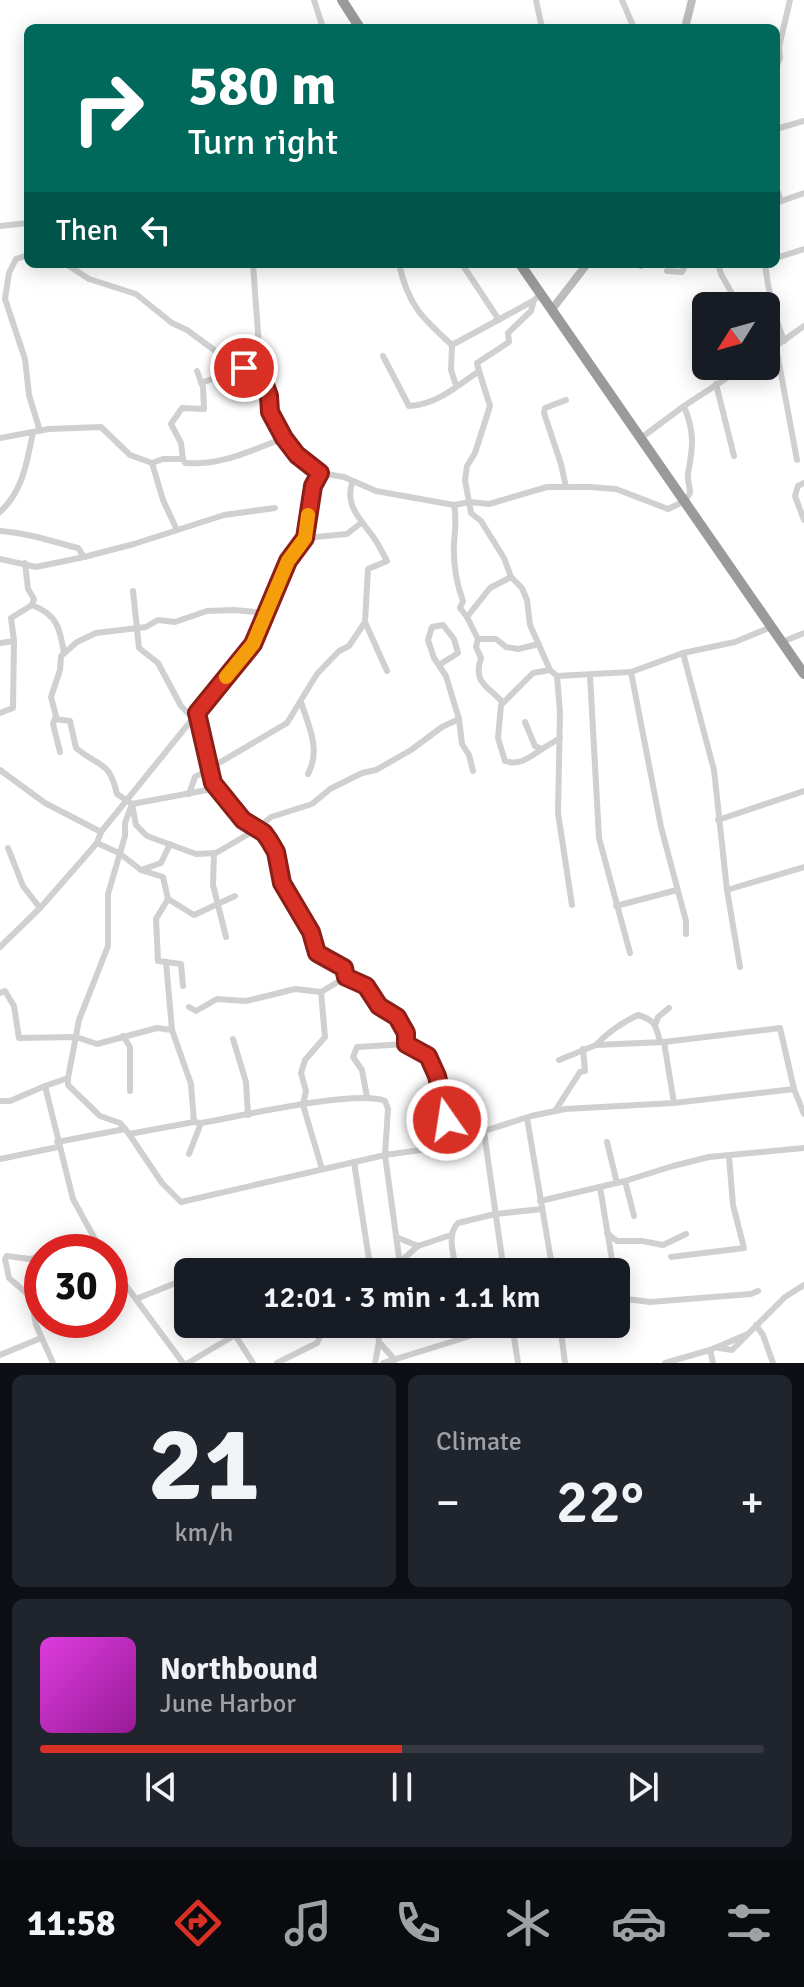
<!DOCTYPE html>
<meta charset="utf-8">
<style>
:root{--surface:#171b24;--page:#20242c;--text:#f1f3f6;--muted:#9ea1a6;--line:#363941;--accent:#d93025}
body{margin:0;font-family:Signika,sans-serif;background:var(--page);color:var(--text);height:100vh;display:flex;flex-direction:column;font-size:30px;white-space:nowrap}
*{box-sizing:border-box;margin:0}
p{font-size:26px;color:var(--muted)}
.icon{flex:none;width:44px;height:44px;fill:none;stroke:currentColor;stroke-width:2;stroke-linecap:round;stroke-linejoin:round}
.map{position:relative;height:1363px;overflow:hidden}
.details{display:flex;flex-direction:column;gap:12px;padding:12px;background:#0d0f14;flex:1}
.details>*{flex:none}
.hud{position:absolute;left:24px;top:24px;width:756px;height:244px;border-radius:12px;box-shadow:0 4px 20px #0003;background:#00695c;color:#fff;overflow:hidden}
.needle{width:52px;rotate:233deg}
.fabs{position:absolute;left:692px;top:292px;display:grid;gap:16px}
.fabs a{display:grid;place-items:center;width:88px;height:88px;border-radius:12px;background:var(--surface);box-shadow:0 4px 20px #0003;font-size:40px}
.speed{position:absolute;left:24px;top:1234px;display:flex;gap:16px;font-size:40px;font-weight:700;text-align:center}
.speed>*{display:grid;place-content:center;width:104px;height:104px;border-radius:50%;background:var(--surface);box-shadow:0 4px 20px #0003;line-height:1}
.speed .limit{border:12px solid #d22;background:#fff;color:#111}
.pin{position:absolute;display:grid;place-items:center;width:68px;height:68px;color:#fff;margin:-34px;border:4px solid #fff;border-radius:50%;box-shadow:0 2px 8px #0007}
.me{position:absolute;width:88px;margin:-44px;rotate:347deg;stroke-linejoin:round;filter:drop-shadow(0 0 6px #0008)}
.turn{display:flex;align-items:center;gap:28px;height:168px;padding:0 32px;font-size:36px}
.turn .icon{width:104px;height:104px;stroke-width:2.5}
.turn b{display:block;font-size:56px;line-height:68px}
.then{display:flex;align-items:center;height:76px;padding:0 32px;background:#0003;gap:16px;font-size:30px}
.big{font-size:60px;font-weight:600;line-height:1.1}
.details .widget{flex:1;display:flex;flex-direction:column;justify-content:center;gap:12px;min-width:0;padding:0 28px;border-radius:12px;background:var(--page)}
.details .dial{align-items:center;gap:0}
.dial b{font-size:104px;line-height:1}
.song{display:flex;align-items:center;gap:24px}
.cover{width:96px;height:96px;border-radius:12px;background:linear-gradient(135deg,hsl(300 70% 55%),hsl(300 70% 35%))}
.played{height:8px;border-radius:4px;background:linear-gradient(90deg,var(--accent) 50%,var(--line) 50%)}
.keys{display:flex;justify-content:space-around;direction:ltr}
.heat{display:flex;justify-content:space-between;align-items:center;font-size:44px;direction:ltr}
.details .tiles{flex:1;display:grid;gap:12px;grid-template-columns:1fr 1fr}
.widget:last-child{grid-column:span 2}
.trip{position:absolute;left:174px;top:1258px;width:456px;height:80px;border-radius:12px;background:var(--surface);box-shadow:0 4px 20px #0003;font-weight:600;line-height:80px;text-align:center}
.tab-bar{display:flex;height:128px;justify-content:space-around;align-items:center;background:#090b0e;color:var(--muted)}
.tab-bar .icon{width:56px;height:56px}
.tab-bar .current{color:var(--accent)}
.tab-bar b{font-size:36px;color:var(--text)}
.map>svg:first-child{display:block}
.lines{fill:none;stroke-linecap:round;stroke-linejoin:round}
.street{stroke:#d0d0d0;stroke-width:6}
.secondary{stroke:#bdbdbd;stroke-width:8}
.highway{stroke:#9a9a9a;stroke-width:10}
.route-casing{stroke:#8d1f18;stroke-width:20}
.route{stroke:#d93025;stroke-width:14}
.slow{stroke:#f59e0b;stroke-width:14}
</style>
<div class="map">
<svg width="804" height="1363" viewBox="0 0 804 1363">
<rect width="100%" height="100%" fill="#fff"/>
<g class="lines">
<g class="street">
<polyline points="314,0 323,28"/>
<polyline points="536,0 542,28"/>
<polyline points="622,0 634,28"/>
<polyline points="776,49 779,47 790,0"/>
<polyline points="776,68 780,58 779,47"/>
<polyline points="776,129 804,121"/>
<polyline points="776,187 781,201"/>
<polyline points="776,203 804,193"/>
<polyline points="0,226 28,223"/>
<polyline points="28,255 16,259 9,273 5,299 25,359 29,395 40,431"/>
<polyline points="776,258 804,249"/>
<polyline points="66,264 89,279 136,294 172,323 187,330 225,358 261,374"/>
<path d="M253,264l8,110 8,22 1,16 27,43 23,18 24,4 32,14 78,14 16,-3 19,2 58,-17h43l26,2 52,20 17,-8 5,-8c0,-6 -3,-14 -2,-19 5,-27 7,-41 -4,-68"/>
<path d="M399,264c9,41 23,54 53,81"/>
<polyline points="462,264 499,320"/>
<polyline points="641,264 641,266"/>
<polyline points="718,264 721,274 739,306"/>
<path d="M765,264c3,27 9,51 19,77"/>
<polyline points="667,271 682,272 686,264"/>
<polyline points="452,345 533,301"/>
<polyline points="452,345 451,370 456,385"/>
<polyline points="776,347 797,460"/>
<polyline points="766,353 804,326"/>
<path d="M383,356l26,50c27,-1 50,-21 70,-35l-2,-8 32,-21 -1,-9 23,-22 3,-11 7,-6"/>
<polyline points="479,371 490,406 475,453 467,466 465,480 471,513 481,521 504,558 511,577 522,588 527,600 530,625 550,670"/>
<polyline points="201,383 243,368"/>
<polyline points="716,384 734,456"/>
<path d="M0,438l49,-9 52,-2 29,28 22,8 11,-4h20l2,4c36,3 67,-13 99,-25"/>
<polyline points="641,438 684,406 745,366"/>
<polyline points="183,459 181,443 171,424 182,408 204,409 203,387 197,371"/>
<polyline points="152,463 163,500 177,530"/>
<polyline points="804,483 798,486 795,496 804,520"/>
<polyline points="566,487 561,464 544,413 545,408 566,400"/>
<path d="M454,505c3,14 1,24 0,38 -1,20 2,39 9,58l-3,7 7,9"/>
<path d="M0,512c23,-21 27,-50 33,-80"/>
<path d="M0,531c27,2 51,10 78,17l6,9 50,-13 90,-29 51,-7"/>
<polyline points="305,538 347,534 361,523"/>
<polyline points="0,559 36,567 84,557"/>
<polyline points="133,591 139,648 158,663 181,706 193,718"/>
<path d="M32,605c26,10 28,24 32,48"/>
<polyline points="365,622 387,671"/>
<polyline points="478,639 496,639 506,647 518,649 539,644"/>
<polyline points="782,642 804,633"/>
<polyline points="0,643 14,641"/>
<polyline points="683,653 714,770 727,890 804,867"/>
<polyline points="439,665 458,653 454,639 443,625 432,627 428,640 434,658 446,676 459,719 462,744 469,755 473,771"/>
<polyline points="631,672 661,827 686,921 686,934"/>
<polyline points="590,675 599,838 630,953"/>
<polyline points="557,676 560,712 558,813 572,905"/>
<path d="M301,702c8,25 20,48 7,72"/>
<path d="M503,703c-13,-16 -31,-19 -22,-45l-5,-11 2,-8 -11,-22 23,-29 21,-11"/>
<polyline points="0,713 13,708 14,641 11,618 32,605 34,599 28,589 25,563"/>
<polyline points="197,713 213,783 243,820 264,833 269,840 276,852 282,883 311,932 317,953 344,968 346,977 366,986 379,1006 397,1017 406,1033 406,1044 428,1056 437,1076 452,1142"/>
<path d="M55,719l15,2 6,27c24,20 33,12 41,46l15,10 -7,19v13l-17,58v52l-29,74 -11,58 -23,8 28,113 29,53"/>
<polyline points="525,722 535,746 542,749 560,738"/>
<path d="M542,749c-12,8 -22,17 -37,12l-7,-23 3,-33 32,-32 17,-3 7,6 74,-4 52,-19 52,-11 36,-15"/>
<polyline points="60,752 53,724 56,716 51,697 60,670 61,656 77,642 96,633 146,627 158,620 175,622 207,611 234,610 267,613"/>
<polyline points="0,770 45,803 101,832"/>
<polyline points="218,792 207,790 132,804 136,825 147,836 196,854 216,853 257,829 271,817 312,804 330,789 362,773 376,770 411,750 442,727 459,719"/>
<path d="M189,794l6,-17 92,-54 30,-49 22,-23 10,-5 16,-24 3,-53 19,-8c-4,-7 -8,-16 -13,-23 -13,-18 -31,-34 -21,-57"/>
<polyline points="718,820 804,791"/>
<polyline points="97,843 119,853 141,870 161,863 170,844"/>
<polyline points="8,848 23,886 40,908"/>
<polyline points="214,853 213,885 226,937"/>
<polyline points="141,870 163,877 168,899 194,915 235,896"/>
<polyline points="727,890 740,967"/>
<polyline points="168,899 156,919 158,961 181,964 183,986"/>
<polyline points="616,906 677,890"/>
<polyline points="0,947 41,907 97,843 101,832 253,644 288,561 305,538 313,486 320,473"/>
<polyline points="166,962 172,1030 191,1084 194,1122 201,1123 189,1154"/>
<polyline points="321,992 325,1037 305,1060 301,1073 306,1091 303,1105 322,1169"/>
<polyline points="0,993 5,991 14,1006 19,1038 76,1037 97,1044 157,1028 172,1030"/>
<polyline points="189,1007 196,1011 217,999 246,1001 295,989 321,992 346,977"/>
<polyline points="656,1023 658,1017 669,1008"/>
<polyline points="123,1036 130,1047 130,1091"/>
<polyline points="233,1039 246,1082 248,1115"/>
<polyline points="664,1042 674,1103"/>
<path d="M596,1045c12,-13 25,-22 42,-30 17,5 18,10 22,27"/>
<polyline points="559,1060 596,1045 664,1042 780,1028 794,1089"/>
<polyline points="68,1078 68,1085 100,1116 120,1123 125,1129"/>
<polyline points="367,1097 362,1070 353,1057 357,1047 406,1044"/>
<polyline points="0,1101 10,1101 45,1086"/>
<polyline points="555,1111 580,1072 585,1071 583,1049"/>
<polyline points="527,1118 553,1272"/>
<path d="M201,1123c35,-6 156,-34 184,-22l3,8 -3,46 16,117"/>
<polyline points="484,1132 504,1272"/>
<polyline points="129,1134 162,1183 181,1202 385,1155 428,1149 531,1116 565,1109 674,1103 794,1089 804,1114"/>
<polyline points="57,1142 125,1129 129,1134 194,1122"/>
<polyline points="607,1142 617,1183"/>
<polyline points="0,1159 58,1147"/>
<polyline points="354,1162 371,1272"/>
<polyline points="600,1187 614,1272"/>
<polyline points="540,1201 625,1181"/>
<polyline points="634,1216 625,1181 673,1166 709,1157 804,1148"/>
<polyline points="607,1233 617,1241 642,1241 663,1245 686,1234"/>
<polyline points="396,1237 418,1246 451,1235"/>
<polyline points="50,1252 82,1247 95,1241"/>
<polyline points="42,1255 30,1259 7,1256 5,1259 9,1278 31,1297 36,1325 53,1363"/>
<polyline points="671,1257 744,1248 733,1205 729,1156"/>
<polyline points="400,1262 418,1246"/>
<polyline points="110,1264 183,1363"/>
<polyline points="337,1272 370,1267"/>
<path d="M457,1272c-3,-16 -11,-37 1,-49l37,-9 47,-5"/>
<polyline points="616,1281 619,1298 650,1302 751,1294 758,1291"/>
<polyline points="136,1299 188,1278"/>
<polyline points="228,1324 253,1363"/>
<polyline points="512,1324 518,1363"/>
<polyline points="560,1324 565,1363"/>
<polyline points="756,1325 763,1335 773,1363"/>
<polyline points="379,1342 395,1360"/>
<polyline points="719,1348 732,1350 746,1336"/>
<polyline points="710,1350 713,1363"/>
<polyline points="0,1355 41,1338"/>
<polyline points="188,1363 235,1335"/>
<polyline points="277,1363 317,1343 320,1337 319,1324"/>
<polyline points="375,1363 379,1342 377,1324"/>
<polyline points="383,1363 470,1336 467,1324"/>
<polyline points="665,1363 710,1350 748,1334 785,1297 804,1285"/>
</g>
<g class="secondary">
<polyline points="685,28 692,0"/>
<polyline points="553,308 587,264"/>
</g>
<g class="highway">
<polyline points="342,0 360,28"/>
<polyline points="520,264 804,674"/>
</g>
</g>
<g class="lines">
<defs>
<polyline id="route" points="244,368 261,374 269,396 270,412 284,438 297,455 320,473 313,486 305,538 288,561 253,644 197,713 213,783 243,820 264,833 269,840 276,852 282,883 311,932 317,953 344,968 346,977 366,986 379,1006 397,1017 406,1033 406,1044 428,1056 437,1076 447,1120"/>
</defs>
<use href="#route" class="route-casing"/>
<use href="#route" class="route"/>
<polyline class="slow" points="226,677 253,644 288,561 305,538 308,515"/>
</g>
</svg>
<div class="fabs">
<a><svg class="needle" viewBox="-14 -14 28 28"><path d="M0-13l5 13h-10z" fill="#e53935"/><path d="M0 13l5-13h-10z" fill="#9ea1a6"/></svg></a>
</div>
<div class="speed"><div class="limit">30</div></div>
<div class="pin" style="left:244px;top:368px;background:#d93025"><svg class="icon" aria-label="arrive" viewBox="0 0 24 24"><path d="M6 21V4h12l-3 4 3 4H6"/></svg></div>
<svg class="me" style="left:447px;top:1120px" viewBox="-20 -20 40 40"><circle r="17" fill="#d93025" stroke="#fff" stroke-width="3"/><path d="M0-11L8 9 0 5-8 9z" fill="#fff"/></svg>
<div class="trip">12:01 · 3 min · 1.1 km</div>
<div class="hud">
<div class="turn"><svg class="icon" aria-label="right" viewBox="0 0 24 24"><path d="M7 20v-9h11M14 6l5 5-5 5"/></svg><div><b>580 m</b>Turn right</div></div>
<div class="then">Then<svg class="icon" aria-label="left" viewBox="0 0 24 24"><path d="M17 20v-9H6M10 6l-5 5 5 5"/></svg></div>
</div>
</div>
<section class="details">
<div class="tiles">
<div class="widget dial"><b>21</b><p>km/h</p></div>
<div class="widget"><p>Climate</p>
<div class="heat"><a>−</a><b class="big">22°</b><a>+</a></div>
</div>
<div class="widget">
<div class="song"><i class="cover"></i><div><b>Northbound</b><p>June Harbor</p></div></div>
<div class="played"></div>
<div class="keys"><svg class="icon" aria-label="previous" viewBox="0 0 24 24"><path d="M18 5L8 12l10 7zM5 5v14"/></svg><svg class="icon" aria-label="pause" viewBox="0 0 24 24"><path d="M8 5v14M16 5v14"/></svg><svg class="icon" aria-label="next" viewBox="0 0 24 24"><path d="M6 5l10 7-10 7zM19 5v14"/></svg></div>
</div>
</div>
</section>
<nav class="tab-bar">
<b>11:58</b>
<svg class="icon current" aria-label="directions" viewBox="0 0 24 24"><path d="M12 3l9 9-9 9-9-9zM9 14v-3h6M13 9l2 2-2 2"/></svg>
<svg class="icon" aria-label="music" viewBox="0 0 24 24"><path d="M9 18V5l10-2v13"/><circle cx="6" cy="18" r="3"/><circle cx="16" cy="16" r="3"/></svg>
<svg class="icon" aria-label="phone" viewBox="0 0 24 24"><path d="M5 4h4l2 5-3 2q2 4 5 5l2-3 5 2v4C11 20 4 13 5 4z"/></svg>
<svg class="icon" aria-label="climate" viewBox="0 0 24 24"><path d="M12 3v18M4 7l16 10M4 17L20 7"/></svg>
<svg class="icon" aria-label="car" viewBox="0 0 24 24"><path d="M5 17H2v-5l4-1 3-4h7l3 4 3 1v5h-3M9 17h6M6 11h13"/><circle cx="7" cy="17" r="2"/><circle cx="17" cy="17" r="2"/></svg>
<svg class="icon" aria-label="filters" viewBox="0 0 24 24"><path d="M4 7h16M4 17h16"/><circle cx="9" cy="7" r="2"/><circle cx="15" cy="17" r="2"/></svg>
</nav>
